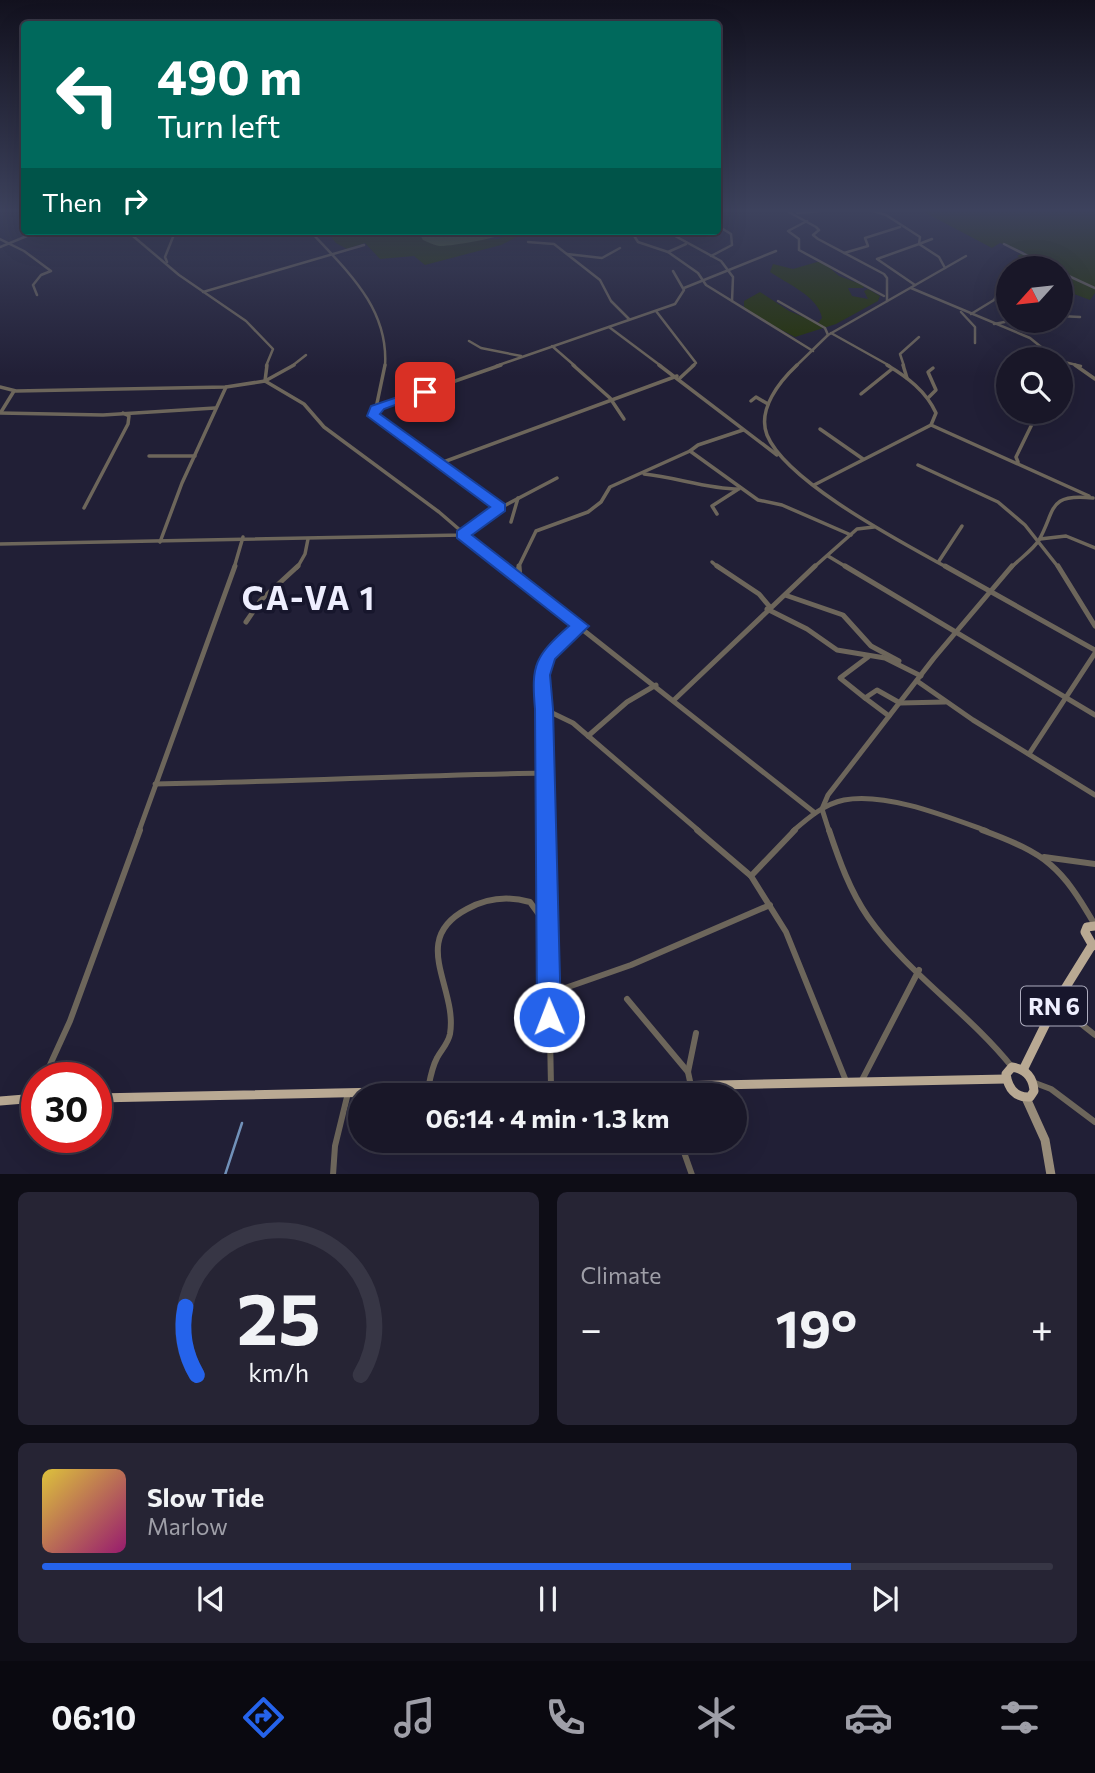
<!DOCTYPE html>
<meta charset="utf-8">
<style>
:root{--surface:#191728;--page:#262434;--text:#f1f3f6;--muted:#9f9fa8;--line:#373645;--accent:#2563eb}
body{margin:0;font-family:Commissioner,sans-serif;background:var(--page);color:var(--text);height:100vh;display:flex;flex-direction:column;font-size:26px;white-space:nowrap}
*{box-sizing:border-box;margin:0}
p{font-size:23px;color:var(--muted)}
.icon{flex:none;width:38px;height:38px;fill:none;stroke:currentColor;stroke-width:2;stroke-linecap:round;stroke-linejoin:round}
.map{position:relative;height:1174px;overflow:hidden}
.drawer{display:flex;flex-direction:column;gap:18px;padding:18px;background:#0e0d16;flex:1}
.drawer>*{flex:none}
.top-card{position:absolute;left:21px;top:21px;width:700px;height:214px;border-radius:7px;box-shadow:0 7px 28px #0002,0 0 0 2px var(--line);background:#00695c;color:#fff;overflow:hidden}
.needle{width:46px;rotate:243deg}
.buttons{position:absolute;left:996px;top:256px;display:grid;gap:14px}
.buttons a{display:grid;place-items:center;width:77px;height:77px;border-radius:50%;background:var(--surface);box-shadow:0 7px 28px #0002,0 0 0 2px var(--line);font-size:35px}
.speed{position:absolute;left:21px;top:1062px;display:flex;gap:14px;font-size:35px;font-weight:700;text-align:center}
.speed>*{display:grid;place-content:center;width:91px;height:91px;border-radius:50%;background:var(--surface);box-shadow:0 7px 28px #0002,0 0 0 2px var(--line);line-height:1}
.speed .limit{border:10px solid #d22;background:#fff;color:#111}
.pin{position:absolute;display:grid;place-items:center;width:60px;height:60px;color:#fff;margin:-30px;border-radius:14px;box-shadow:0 4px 10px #0006}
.me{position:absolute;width:77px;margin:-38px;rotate:359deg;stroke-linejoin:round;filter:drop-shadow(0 0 5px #0008)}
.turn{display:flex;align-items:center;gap:24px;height:147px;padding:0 21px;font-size:32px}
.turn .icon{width:91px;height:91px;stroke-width:2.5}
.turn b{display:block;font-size:49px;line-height:60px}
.then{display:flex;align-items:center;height:66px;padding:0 21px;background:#0003;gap:14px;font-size:26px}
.big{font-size:52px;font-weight:700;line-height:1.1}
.drawer .card{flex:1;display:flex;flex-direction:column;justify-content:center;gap:10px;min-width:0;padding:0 24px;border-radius:10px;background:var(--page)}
.drawer .dial{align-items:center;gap:0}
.dial svg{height:182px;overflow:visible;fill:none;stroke:var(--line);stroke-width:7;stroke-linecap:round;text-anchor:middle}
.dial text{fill:var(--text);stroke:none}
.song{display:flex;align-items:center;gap:21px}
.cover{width:84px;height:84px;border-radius:10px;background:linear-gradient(135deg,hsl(50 70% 55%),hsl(320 70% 35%))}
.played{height:7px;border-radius:4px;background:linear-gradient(90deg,var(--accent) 80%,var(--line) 80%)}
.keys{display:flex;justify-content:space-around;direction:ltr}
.heat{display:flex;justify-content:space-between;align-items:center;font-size:38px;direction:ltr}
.drawer .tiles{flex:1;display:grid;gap:18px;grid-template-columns:1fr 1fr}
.card:last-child{grid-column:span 2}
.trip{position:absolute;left:348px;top:1083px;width:399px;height:70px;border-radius:35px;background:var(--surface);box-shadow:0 7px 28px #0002,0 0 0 2px var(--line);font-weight:700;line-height:70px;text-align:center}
.dock{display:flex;height:112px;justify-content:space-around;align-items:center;background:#0a0910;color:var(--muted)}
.dock .icon{width:49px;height:49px}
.dock .on{color:var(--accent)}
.dock b{font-size:32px;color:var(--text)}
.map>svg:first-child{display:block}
.green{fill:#233303}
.forest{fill:#4d6525}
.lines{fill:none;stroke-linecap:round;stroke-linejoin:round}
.stream{stroke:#7191b9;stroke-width:2.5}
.street-far3{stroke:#6d665b;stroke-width:2.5}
.street-far2{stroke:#6d665b;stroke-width:3.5}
.street-far1{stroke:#6d665b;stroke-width:5}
.street{stroke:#6d665b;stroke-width:6}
.secondary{stroke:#988c7a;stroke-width:9}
.primary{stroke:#b9a993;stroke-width:9}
.route{fill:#2563eb;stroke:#184099;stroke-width:2}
.labels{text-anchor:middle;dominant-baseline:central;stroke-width:7;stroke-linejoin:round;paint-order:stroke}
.shield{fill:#17162c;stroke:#aeadbf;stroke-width:2}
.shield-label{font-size:23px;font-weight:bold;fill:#eeeefe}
.district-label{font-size:32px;font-weight:bold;letter-spacing:2px;fill:#eeeefe;stroke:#17162c}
</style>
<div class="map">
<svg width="1095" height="1175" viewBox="0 0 1095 1175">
<rect width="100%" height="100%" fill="#211f36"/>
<g class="green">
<polygon points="922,211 1095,211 1095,293 1090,300 1061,289 1060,268 1048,268 1056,264 1045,258 1032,263 1017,256 1025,252 1000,243 992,248"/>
<polygon points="326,231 418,231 419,237 450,245 470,240 499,239 511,231 527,232 501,245 425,265 414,256 380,259 365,243 347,249 336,243"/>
<path d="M817,262h6l16,14 24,9 1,3h-16l4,8 16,3 -4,-8 4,-2 12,7 -2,5 -42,23 -41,13 -42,-22 -9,-8v-6l16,-9 29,19 29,12 4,-5c-3,-21 -36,-35 -52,-46l3,-8 20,5z"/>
</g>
<path class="forest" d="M418,231h93c-5,6 -62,16 -72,15 -5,-1 -11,-4 -16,-6z"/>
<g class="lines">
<polyline class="stream" points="225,1175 242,1123"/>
<g class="street-far3">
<polyline points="787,211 816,227 819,230 813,235 818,239 884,274 887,278 887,301"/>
<polyline points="873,211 886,215 920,237 919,244 877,259 915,285"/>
<polyline points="797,213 820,211"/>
<polyline points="807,221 788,231 799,239 799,250 884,296"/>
<polyline points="127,231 179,275 246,321 273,349 266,366"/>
<path d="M310,231c37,40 79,77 75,135"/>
<polyline points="631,231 638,242 668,252"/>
<polyline points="666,231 721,261 733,277 732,301"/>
<polyline points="0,239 24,251 51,271 41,275 33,285 37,295"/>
<polyline points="932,239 919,244 939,257 945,268"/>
<polyline points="528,242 554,244 600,280 611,301 629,319"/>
<polyline points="686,244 668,252 698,273 706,285 813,351"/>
<polyline points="1004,244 1052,268"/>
<polyline points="0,247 39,231"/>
<polyline points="844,253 868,246 865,238 900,227"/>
<polyline points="567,254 602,258 620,248"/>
<polyline points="711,256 732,245 731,234 718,226"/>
<polyline points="167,262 165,257 173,237 172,231"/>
<polyline points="1060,272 1095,288"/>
<polyline points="684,288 776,251"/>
<polyline points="911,288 1030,338 1056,359"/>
<polyline points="203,292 364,245"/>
<polyline points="778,301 825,328 828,335"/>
<polyline points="656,311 696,363 692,366"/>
<polyline points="961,312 975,327 975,343"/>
<polyline points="971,314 994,300 1001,287 1008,285"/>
<polyline points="1060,316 1080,317"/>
<polyline points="1023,320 1050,320"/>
<polyline points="994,324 1015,320"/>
<polyline points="609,327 661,366"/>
<polyline points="831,333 890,366"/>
<polyline points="469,341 481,348 521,356"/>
<polyline points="552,346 575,366"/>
<polyline points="1060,361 1081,366"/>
<polyline points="292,366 306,355"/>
<polyline points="496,366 675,304 684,290 673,271"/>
<polyline points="796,366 828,335 966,256"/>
<polyline points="904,366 900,354 919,337"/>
</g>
<g class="street-far2">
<polyline points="573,365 610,398 624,419"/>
<polyline points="659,365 777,455"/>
<path d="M797,365c-17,16 -40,44 -30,70 19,47 136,108 181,133"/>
<polyline points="903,365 907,378"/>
<polyline points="1075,365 1095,379"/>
<polyline points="680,378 694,365"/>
<polyline points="265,381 267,365"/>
<polyline points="265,381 304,404 324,427 439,512 504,568"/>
<polyline points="0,387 16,391 226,387 265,381 294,365"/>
<polyline points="861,394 892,369"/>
<polyline points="929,397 936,390 928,372 933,368"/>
<polyline points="751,401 756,397 768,404"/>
<polyline points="376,408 385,365"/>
<polyline points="1,412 14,391"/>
<polyline points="0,413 103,415 215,408"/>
<polyline points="931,425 1089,496"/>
<polyline points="820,429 863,459"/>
<polyline points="743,430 698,445 690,451 758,500 782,505 851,535"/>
<polyline points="149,456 195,456"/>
<polyline points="1018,462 1016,457 1034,420"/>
<polyline points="438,464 677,376"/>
<polyline points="918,465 998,502 1025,525 1059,568"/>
<path d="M644,474c32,3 63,15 95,15"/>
<path d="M814,485l117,-60 5,-12c-10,-22 -29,-36 -49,-48"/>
<polyline points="84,508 128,424 129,416 123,413"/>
<polyline points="500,508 374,416 375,409 501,365"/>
<polyline points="717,514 712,506 737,490"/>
<polyline points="511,522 518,498"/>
<polyline points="1040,539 1066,536 1095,548"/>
<polyline points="160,542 182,483 226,387"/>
<polyline points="0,544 462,535 500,508 557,478"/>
<polyline points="828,556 848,568"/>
<polyline points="939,561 962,526"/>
<polyline points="712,562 719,568"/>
<polyline points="234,568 243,537"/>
<polyline points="297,568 305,554 308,539"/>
<polyline points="518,568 536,531 588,512 601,502 610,487 690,451"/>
<polyline points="813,568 857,529 874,527"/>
<path d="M1011,568c8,-9 22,-18 28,-28 17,-30 8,-47 54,-42"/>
</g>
<g class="street-far1">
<polyline points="502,566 815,813"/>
<polyline points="519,566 520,578"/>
<polyline points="717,566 759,594 770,607"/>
<polyline points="845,566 1095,715"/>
<polyline points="945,566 1095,650"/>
<polyline points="1058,566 1095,626"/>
<polyline points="785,595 843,615 871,646 899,661"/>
<polyline points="767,609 807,629 837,650 885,658 921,676"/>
<polyline points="246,622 261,600 298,566"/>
<polyline points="917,681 973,720 1095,795"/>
<polyline points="865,698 840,678 868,657"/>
<polyline points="674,700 815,566"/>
<polyline points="544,709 573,723 699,831"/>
<polyline points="889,716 865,698 877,690 900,703 945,702"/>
<polyline points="588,736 627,702 656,685"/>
<polyline points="1029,754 1095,653"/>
<path d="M155,784c130,-2 260,-9 390,-11"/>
<polyline points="139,831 235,566"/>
<polyline points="546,831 543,669 551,653 581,626"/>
<path d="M793,831c15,-13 31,-27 51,-31 42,-8 104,17 143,31"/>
<polyline points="829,831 822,809 828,795 934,658 1012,566"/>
</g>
<g class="street">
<polyline points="546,830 551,1086"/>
<polyline points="697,830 751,876 786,932 846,1081"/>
<path d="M829,830c10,30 21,61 39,87 40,57 101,96 144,150"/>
<path d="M982,830c65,24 79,36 113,95"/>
<polyline points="1044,857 1095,864"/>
<polyline points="751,876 795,830"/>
<polyline points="548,994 631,965 770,905"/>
<polyline points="627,999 688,1072"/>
<polyline points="1056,1004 1095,1035"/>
<polyline points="44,1078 70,1021 140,830"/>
<polyline points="861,1082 919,970"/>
<polyline points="1035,1083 1051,1089 1095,1122"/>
<polyline points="691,1086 688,1072 696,1033"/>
<path d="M428,1089c2,-10 4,-22 9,-31 4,-8 11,-14 13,-24 8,-47 -42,-94 17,-125 20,-11 42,-13 63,-7l18,25"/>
<polyline points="680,1096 682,1087"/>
<polyline points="680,1141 692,1175"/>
<polyline points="333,1175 335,1146 348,1093"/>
</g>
<polyline class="secondary" points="1026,1098 1045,1140 1051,1175"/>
<g class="primary">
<polyline points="1093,946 1085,932 1087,927 1095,926"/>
<path d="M1012,1067c14,2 21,10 22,24l-4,6c-15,1 -22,-9 -24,-23z"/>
<polyline points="1023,1070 1056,1003 1092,945"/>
<polyline points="96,1098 1006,1079"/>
<polyline points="0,1101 37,1098"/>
</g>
</g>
<linearGradient id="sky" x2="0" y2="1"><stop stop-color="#12111e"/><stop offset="0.56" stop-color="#3d425d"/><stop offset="1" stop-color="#3d425d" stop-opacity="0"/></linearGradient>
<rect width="1095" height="376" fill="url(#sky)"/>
<path class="route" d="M421,389l10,3 -47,17 -4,5 125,90v7l-33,24 117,91 -34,33 -5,16 3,34 8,308 -4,8 -8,4 -9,-4 -3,-8 -2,-308c-4,-45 0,-53 34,-83l-112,-88v-7l33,-24 -123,-91 4,-10z"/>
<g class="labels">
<rect class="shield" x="1021" y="986.5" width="66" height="39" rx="5"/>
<g class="shield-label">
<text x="1054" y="1006">RN 6</text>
</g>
<g class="district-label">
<text x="309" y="597">CA-VA 1</text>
</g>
</g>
</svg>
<div class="buttons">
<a><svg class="needle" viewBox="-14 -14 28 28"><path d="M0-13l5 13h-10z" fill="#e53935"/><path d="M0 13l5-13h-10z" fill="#9f9fa8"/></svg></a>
<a><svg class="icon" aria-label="search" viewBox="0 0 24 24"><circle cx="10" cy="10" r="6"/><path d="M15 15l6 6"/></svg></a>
</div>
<div class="speed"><div class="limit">30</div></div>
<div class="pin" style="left:425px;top:392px;background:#d93025"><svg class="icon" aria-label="arrive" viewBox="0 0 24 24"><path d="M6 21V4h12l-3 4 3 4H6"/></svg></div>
<svg class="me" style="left:549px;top:1017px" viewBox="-20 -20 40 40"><circle r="17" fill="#2563eb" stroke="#fff" stroke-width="3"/><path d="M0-11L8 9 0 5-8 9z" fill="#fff"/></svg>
<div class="trip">06:14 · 4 min · 1.3 km</div>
<div class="top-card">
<div class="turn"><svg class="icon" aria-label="left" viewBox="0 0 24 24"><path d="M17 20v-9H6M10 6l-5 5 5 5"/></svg><div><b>490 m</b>Turn left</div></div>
<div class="then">Then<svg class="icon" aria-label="right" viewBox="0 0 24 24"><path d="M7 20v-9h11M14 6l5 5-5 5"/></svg></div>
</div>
</div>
<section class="drawer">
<div class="tiles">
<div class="card dial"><svg viewBox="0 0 100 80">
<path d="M14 69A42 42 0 1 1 86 69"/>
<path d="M14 69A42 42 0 0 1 9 39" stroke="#2563eb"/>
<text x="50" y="56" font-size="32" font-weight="700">25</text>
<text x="50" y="72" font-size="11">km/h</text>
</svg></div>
<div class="card"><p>Climate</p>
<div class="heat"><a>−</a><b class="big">19°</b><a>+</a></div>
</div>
<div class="card">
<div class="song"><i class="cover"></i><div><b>Slow Tide</b><p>Marlow</p></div></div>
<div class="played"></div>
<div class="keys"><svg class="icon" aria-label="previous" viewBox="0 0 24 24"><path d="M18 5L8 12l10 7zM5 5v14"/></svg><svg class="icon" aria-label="pause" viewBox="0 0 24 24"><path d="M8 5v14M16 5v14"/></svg><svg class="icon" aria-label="next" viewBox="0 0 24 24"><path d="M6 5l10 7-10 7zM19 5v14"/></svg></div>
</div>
</div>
</section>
<nav class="dock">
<b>06:10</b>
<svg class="icon on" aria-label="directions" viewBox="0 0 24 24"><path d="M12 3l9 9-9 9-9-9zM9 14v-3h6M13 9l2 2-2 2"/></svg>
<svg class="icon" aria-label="music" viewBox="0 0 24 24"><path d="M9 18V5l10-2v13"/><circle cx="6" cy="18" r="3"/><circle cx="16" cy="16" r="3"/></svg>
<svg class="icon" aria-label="phone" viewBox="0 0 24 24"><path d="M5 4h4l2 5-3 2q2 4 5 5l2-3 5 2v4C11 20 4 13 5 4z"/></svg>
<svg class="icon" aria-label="climate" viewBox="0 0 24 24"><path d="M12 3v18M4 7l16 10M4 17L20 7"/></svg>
<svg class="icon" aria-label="car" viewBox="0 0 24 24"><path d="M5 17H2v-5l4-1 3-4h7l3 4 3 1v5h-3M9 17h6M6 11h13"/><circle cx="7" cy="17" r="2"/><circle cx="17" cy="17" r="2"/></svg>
<svg class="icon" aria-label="filters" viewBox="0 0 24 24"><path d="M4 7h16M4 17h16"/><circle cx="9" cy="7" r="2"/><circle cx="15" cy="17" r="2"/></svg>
</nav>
